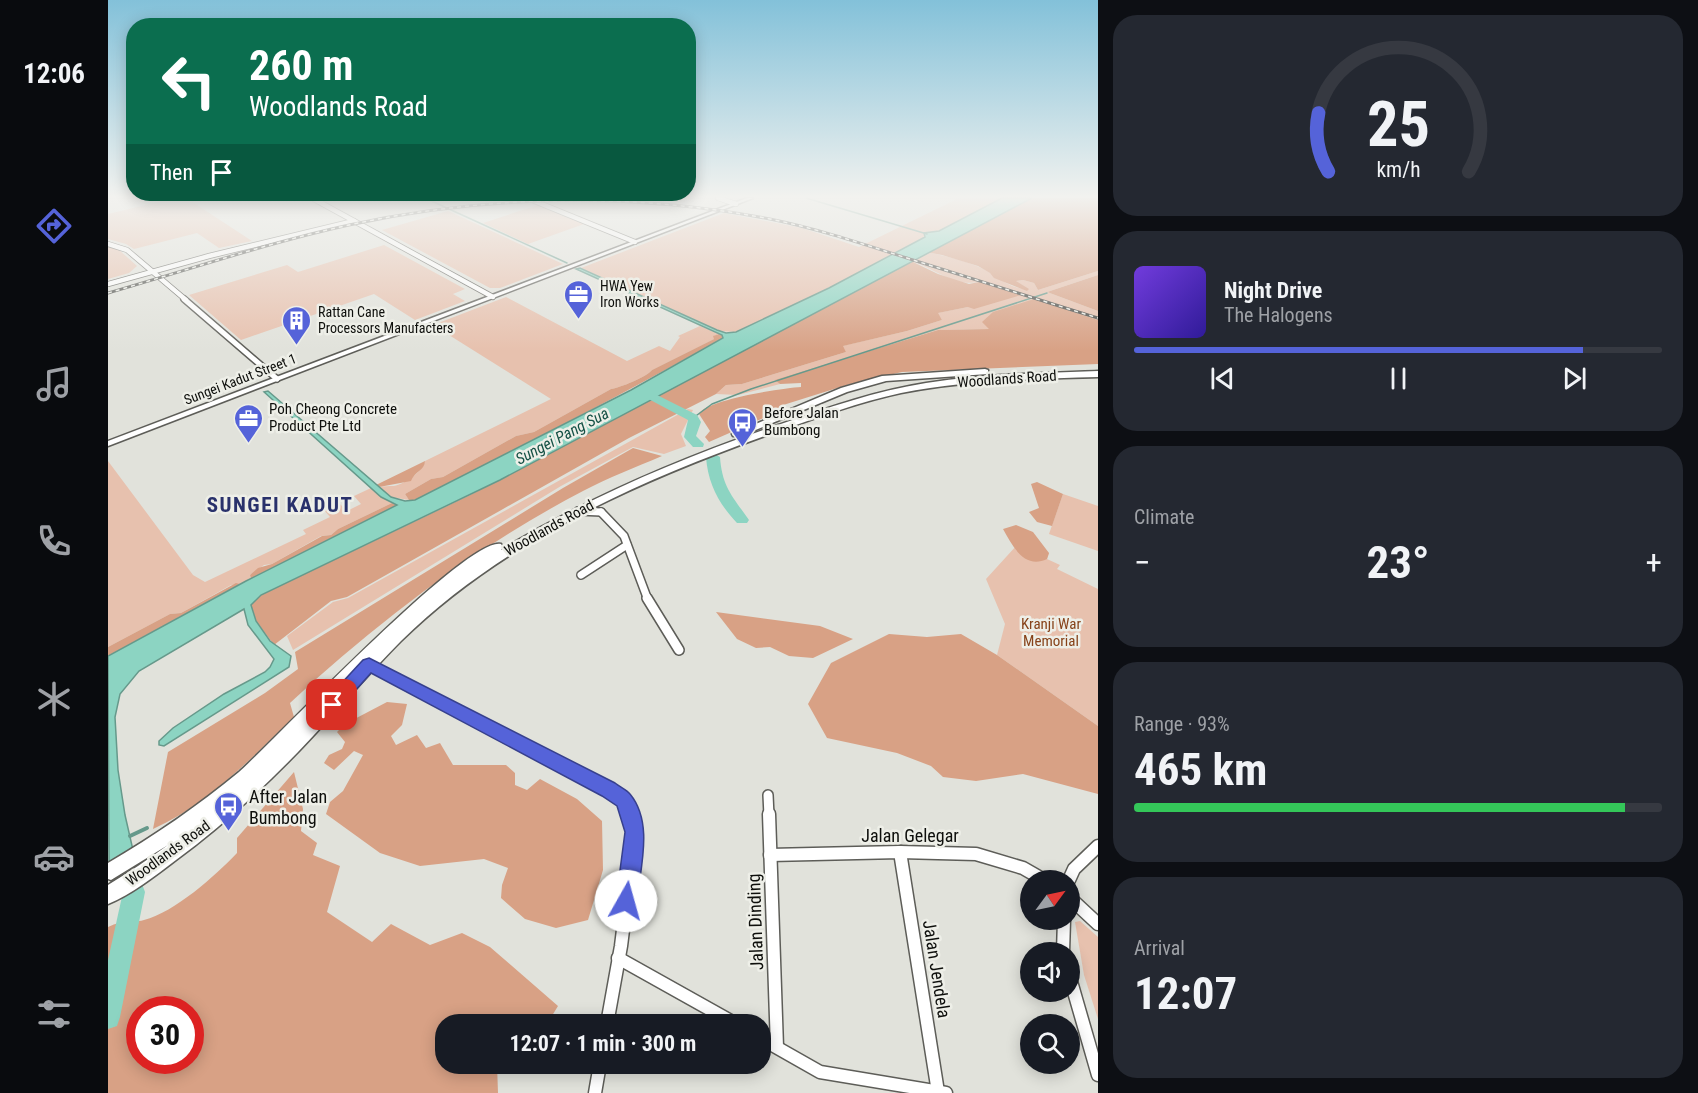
<!DOCTYPE html>
<meta charset="utf-8">
<style>
:root{--surface:#171b24;--page:#242831;--text:#f1f3f6;--muted:#9ea1a6;--line:#363941;--accent:#5563d9}
body{margin:0;font-family:"Roboto Condensed",sans-serif;background:var(--page);color:var(--text);height:100vh;display:flex;flex-direction:column;font-size:22px;white-space:nowrap}
*{box-sizing:border-box;margin:0}
p{font-size:20px;color:var(--muted)}
.icon{flex:none;width:33px;height:33px;fill:none;stroke:currentColor;stroke-width:2;stroke-linecap:round;stroke-linejoin:round}
.map{position:relative;flex:1;overflow:hidden}
.drawer{display:flex;flex-direction:column;gap:15px;padding:15px;background:#0d0f14;width:600px}
.drawer>*{flex:none}
.guide{position:absolute;left:18px;top:18px;width:570px;height:183px;border-radius:24px;box-shadow:0 3px 15px #0003;background:#0b6e4f;color:#fff;overflow:hidden}
.needle{width:39px;rotate:57deg}
.fabs{position:absolute;left:912px;top:870px;display:grid;gap:12px}
.fabs a{display:grid;place-items:center;width:60px;height:60px;border-radius:50%;background:var(--surface);box-shadow:0 3px 15px #0003;font-size:30px}
.speed{position:absolute;left:18px;top:996px;display:flex;gap:12px;font-size:30px;font-weight:700;text-align:center}
.speed>*{display:grid;place-content:center;width:78px;height:78px;border-radius:50%;background:var(--surface);box-shadow:0 3px 15px #0003;line-height:1}
.speed .limit{border:9px solid #d22;background:#fff;color:#111}
.pin{position:absolute;display:grid;place-items:center;width:51px;height:51px;color:#fff;margin:-26px;border-radius:12px;box-shadow:0 3px 9px #0006}
.me{position:absolute;width:66px;margin:-33px;rotate:7deg;stroke-linejoin:round;filter:drop-shadow(0 0 4px #0008)}
.turn{display:flex;align-items:center;gap:21px;height:126px;padding:0 24px;font-size:27px}
.turn .icon{width:78px;height:78px;stroke-width:2.5}
.turn b{display:block;font-size:42px;line-height:51px}
.then{display:flex;align-items:center;height:57px;padding:0 24px;background:#0003;gap:12px;font-size:22px}
.big{font-size:45px;font-weight:700;line-height:1.1}
.drawer .tile{flex:1;display:flex;flex-direction:column;justify-content:center;gap:9px;min-width:0;padding:0 21px;border-radius:24px;background:var(--page)}
.drawer .dial{align-items:center;gap:0}
.dial svg{height:156px;overflow:visible;fill:none;stroke:var(--line);stroke-width:7;stroke-linecap:round;text-anchor:middle}
.dial text{fill:var(--text);stroke:none}
.song{display:flex;align-items:center;gap:18px}
.cover{width:72px;height:72px;border-radius:9px;background:linear-gradient(135deg,hsl(260 70% 55%),hsl(250 70% 35%))}
.played{height:6px;border-radius:3px;background:linear-gradient(90deg,var(--accent) 85%,var(--line) 85%)}
.keys{display:flex;justify-content:space-around;direction:ltr}
.heat{display:flex;justify-content:space-between;align-items:center;font-size:33px;direction:ltr}
.charge{height:9px;border-radius:4px;background:linear-gradient(90deg,#34c759 93%,var(--line) 0)}
.trip{position:absolute;left:327px;top:1014px;width:336px;height:60px;border-radius:24px;background:var(--surface);box-shadow:0 3px 15px #0003;font-weight:700;line-height:60px;text-align:center}
main{display:flex;flex:1;min-height:0}
.tabs{display:flex;flex-direction:column;width:108px;justify-content:space-around;align-items:center;background:#090b0e;color:var(--muted)}
.tabs .icon{width:42px;height:42px}
.tabs .selected{color:var(--accent)}
.tabs b{font-size:27px;color:var(--text)}
.map>svg:first-child{display:block}
.green{fill:#e7c1ae}
.forest{fill:#d8a185;fill-rule:evenodd}
.water{fill:#8cd4c2;stroke:#66998b;stroke-width:1.5}
.lines{fill:none;stroke-linecap:round;stroke-linejoin:round}
.stream-far1{stroke:#66998b;stroke-width:1.5}
.stream{stroke:#66998b;stroke-width:4}
.river{fill:#8cd4c2;fill-rule:evenodd}
.minor-far4-casing{stroke:#5d5d58;stroke-width:6}
.minor-far3-casing{stroke:#5d5d58;stroke-width:8}
.minor-far2-casing{stroke:#5d5d58;stroke-width:10}
.minor-far1-casing{stroke:#5d5d58;stroke-width:12}
.minor-casing{stroke:#5d5d58;stroke-width:15}
.tertiary-casing{stroke:#5d5d58;stroke-width:3}
.primary-casing{stroke:#5d5d58;stroke-width:3}
.minor-far4{stroke:#fff;stroke-width:4.5}
.minor-far3{stroke:#fff;stroke-width:5}
.minor-far2{stroke:#fff;stroke-width:7}
.minor-far1{stroke:#fff;stroke-width:9}
.minor{stroke:#fff;stroke-width:12}
.tertiary{fill:#fff;fill-rule:evenodd}
.primary{fill:#fff;fill-rule:evenodd}
.rail-casing{stroke:#4c4d49;stroke-width:3}
.rail{stroke:#eeefe8;stroke-width:1.5;stroke-dasharray:4;stroke-linecap:butt}
.route{fill:#5563d9;stroke:#37408d;stroke-width:1.5}
.labels{text-anchor:middle;dominant-baseline:central;stroke-width:5;stroke-linejoin:round;paint-order:stroke}
.far-poi-label{font-size:14px;fill:#0e0f0c;stroke:#eeefe8;text-anchor:start}
.far-street-label{font-size:14px;fill:#0e0f0c;stroke:#eeefe8}
.street-label{font-size:15px;fill:#0e0f0c;stroke:#eeefe8}
.poi-label{font-size:15px;fill:#0e0f0c;stroke:#eeefe8;text-anchor:start}
.park-label{font-size:15px;fill:#864219;stroke:#eeefe8}
.water-label{font-size:16px;font-style:italic;fill:#145145;stroke:#eeefe8}
.near-poi-label{font-size:18px;fill:#0e0f0c;stroke:#eeefe8;text-anchor:start}
.near-street-label{font-size:18px;fill:#0e0f0c;stroke:#eeefe8}
.district-label{font-size:21px;font-weight:bold;letter-spacing:1.5px;fill:#29316b;stroke:#eeefe8}
</style>
<main>
<nav class="tabs">
<b>12:06</b>
<svg class="icon selected" aria-label="directions" viewBox="0 0 24 24"><path d="M12 3l9 9-9 9-9-9zM9 14v-3h6M13 9l2 2-2 2"/></svg>
<svg class="icon" aria-label="music" viewBox="0 0 24 24"><path d="M9 18V5l10-2v13"/><circle cx="6" cy="18" r="3"/><circle cx="16" cy="16" r="3"/></svg>
<svg class="icon" aria-label="phone" viewBox="0 0 24 24"><path d="M5 4h4l2 5-3 2q2 4 5 5l2-3 5 2v4C11 20 4 13 5 4z"/></svg>
<svg class="icon" aria-label="climate" viewBox="0 0 24 24"><path d="M12 3v18M4 7l16 10M4 17L20 7"/></svg>
<svg class="icon" aria-label="car" viewBox="0 0 24 24"><path d="M5 17H2v-5l4-1 3-4h7l3 4 3 1v5h-3M9 17h6M6 11h13"/><circle cx="7" cy="17" r="2"/><circle cx="17" cy="17" r="2"/></svg>
<svg class="icon" aria-label="filters" viewBox="0 0 24 24"><path d="M4 7h16M4 17h16"/><circle cx="9" cy="7" r="2"/><circle cx="15" cy="17" r="2"/></svg>
</nav>
<div class="map">
<svg width="990" height="1093" viewBox="0 0 990 1093">
<rect width="100%" height="100%" fill="#e1e2db"/>
<g class="green">
<polygon points="67,198 86,203 144,241 111,248 89,233 26,249 18,244 0,239 0,214"/>
<polygon points="851,198 894,198 831,231 816,233 817,237 721,288 628,332 612,331 473,268 616,213 694,228 751,247"/>
<polygon points="430,205 476,224 420,244 375,223"/>
<polygon points="340,211 455,264 392,288 382,288 274,230"/>
<polygon points="276,245 357,289 345,294 357,301 307,320 266,294 133,340 81,295 179,265 190,272"/>
<polygon points="0,246 10,249 29,266 21,273 0,279"/>
<path d="M818,252c17,3 35,8 51,14 18,7 30,23 51,23l-13,-8 8,-1 11,3 4,7 60,-19v4l-51,17 51,19v9l-64,-20 -45,29 -51,1 -162,50 4,4 -42,11 -22,-1 10,-9 16,-1 104,-32 -4,-6 65,-15 35,-11 -5,-7 31,-6 11,-25c-25,5 -45,-14 -68,-21z"/>
<path d="M398,297l121,64 32,-15 11,5 10,-14 -2,-1 22,-10 19,8 -5,2v3l-62,31c-5,7 -33,18 -41,19l-77,43 -18,4 -73,41 -12,2 -26,15 4,6 -18,-3 -12,-10c5,-1 10,-1 15,-1 11,-2 29,-15 31,-25l126,-62 -118,-74z"/>
<polygon points="580,409 585,410 573,434 578,446 556,454 525,447 453,486 185,650 179,636 225,602 240,598"/>
<polygon points="0,461 85,575 97,582 198,534 195,530 222,517 216,510 231,503 239,511 253,504 246,496 263,488 284,503 230,529 223,535 213,536 164,564 156,565 142,575 143,579 132,584 123,585 73,613 62,614 0,647"/>
<polygon points="955,494 990,506 990,551 941,534"/>
<polygon points="909,545 941,553 939,559 952,565 949,569 990,589 990,726 889,655 897,624 878,579"/>
<polygon points="972,921 990,937 990,1019 976,975 967,922"/>
</g>
<g class="forest">
<polygon points="924,198 990,198 990,271 930,290 926,283 915,280 908,281 921,289 919,291 886,278 882,273 870,266 834,255 818,252"/>
<polygon points="803,261 830,274 861,284 871,282 913,295 866,309 860,307 830,313 834,320 799,331 735,346 738,352 634,384 618,385 608,394 521,438 239,597 223,601 166,645 148,621 143,605 153,595 362,495"/>
<polygon points="990,275 990,311 939,292"/>
<path d="M926,299l64,21v44l-196,8 -52,12 -70,22 -3,6 -68,30 -4,-5 5,-6 -11,-17c6,-14 84,-26 102,-27v-4l-21,1 -5,-4 163,-50 51,-1 -7,-7 11,-10z"/>
<path d="M611,334l4,1v3c-101,57 -204,110 -308,162h-6l-4,-6 26,-15 12,-2 73,-41 18,-4 77,-43c8,-1 36,-12 41,-19l62,-31 -1,-3z"/>
<path d="M525,448l29,8c-26,11 -54,22 -79,35 -107,56 -205,130 -293,212l4,14c-43,41 -85,87 -141,112l15,-77 97,-59 33,-24 -3,-17 268,-164z"/>
<path d="M317,461c0,9 -11,11 -14,20l-32,6 -3,-2z"/>
<polygon points="929,482 955,494 944,526 929,522 921,512 931,508 923,484"/>
<polygon points="284,503 290,505 143,579 142,575 150,568 164,564 214,536 223,535 230,529"/>
<path d="M908,525l17,7 16,21 -2,6c-23,11 -35,-14 -44,-30z"/>
<polygon points="128,583 132,584 0,656 0,647 62,614 73,613"/>
<polygon points="608,612 712,626 745,639 705,658 681,656 662,647 648,648 629,639"/>
<polygon points="781,634 819,637 853,634 889,655 990,726 990,794 915,774 868,781 835,777 823,766 789,753 719,738 700,704 723,663"/>
<polygon points="279,702 299,704 294,725 283,736 288,745 309,735 318,748 332,743 345,765 398,765 407,773 407,785 419,790 432,779 469,799 494,821 495,870 480,920 448,928 417,919 393,898 394,885 400,868 376,859 312,866 272,853 218,814 222,802 235,791 255,755 246,751 226,770 216,763 221,755 234,749 237,742 229,732 237,724"/>
<path d="M186,772l9,37 -2,22 16,12 -4,12 27,11 -13,46 45,30 19,-18 39,21 32,-12 28,14 68,59 -11,18h-101v40h51l1,29h-390v-166c17,-8 21,-3 36,-7 31,-8 71,-44 93,-67v-15zM32,1010h50v50h-50z"/>
</g>
<polygon class="water" points="894,198 924,198 392,480 153,595 143,605 148,621 162,641 183,656 181,667 56,746 51,745 51,741 65,728 116,694 157,672 162,667 166,659 140,625 136,609 31,671 12,694 7,717 10,770 17,815 25,850 1,862 0,656 138,581 289,505 273,497 156,392 160,391 283,497 297,501 307,500 523,390 615,338 614,335 468,269 472,268 609,330 618,333 628,332 721,288 817,237 816,233 831,231"/>
<g class="lines">
<g class="stream-far1">
<polyline points="317,198 459,263"/>
<polyline points="698,198 819,234"/>
<polyline points="585,418 604,404 643,389 939,293"/>
</g>
<polyline class="stream" points="22,836 39,828"/>
<g class="river">
<polygon points="537,389 589,415 593,422 588,436 596,444 595,447 585,447 576,437 580,420 533,395 531,393"/>
<path d="M605,453l7,4c2,30 13,40 29,63l-2,3h-10c-18,-19 -29,-39 -31,-66z"/>
<polygon points="26,881 34,884 37,892 12,1017 9,1026 0,1029 0,960 15,892 18,884"/>
</g>
<defs>
<g id="minor-far4">
<polyline points="204,198 385,297"/>
<polyline points="419,198 527,242"/>
<polyline points="610,198 628,204"/>
<polyline points="0,244 19,250 78,300"/>
<polyline points="0,284 101,256 246,221"/>
</g>
<polyline id="minor-far3" points="76,299 169,379"/>
<g id="minor-far2">
<polyline points="470,511 493,512"/>
<polyline points="493,512 516,536 540,600"/>
<polyline points="473,575 519,545"/>
</g>
<g id="minor-far1">
<polyline points="539,598 571,650"/>
<polyline points="261,665 500,789 516,803 522,816"/>
<polyline points="660,795 661,816"/>
</g>
<g id="minor">
<polyline points="661,814 669,1047"/>
<polyline points="792,852 830,1092"/>
<polyline points="662,855 792,852 868,854 915,868 936,880"/>
<polyline points="961,880 966,869 990,846"/>
<polyline points="962,898 990,924"/>
<polyline points="955,952 956,920"/>
<polyline points="510,958 628,1024"/>
<polyline points="962,978 990,1075"/>
<polyline points="499,1024 513,946 527,833 522,814"/>
<polyline points="652,1038 712,1072 838,1093"/>
<polyline points="487,1093 492,1064"/>
</g>
<polygon id="tertiary" points="639,198 645,198 0,446 0,441"/>
<g id="primary">
<polygon points="877,369 880,370 880,374 778,381 739,392 633,436 625,436 624,434 733,388 774,376"/>
<path d="M990,371v6c-66,2 -132,3 -197,16 -42,9 -82,24 -122,38 -136,48 -274,108 -378,210 -36,36 -68,75 -103,111 -38,39 -78,76 -122,108 -21,16 -44,34 -68,44v-19c21,-13 41,-26 60,-40l-57,35 -3,-1v-16c46,-27 90,-57 131,-91 35,-31 229,-237 262,-228l2,3 -2,3c88,-53 180,-92 277,-125 49,-17 97,-34 148,-42 57,-9 115,-10 172,-12z"/>
</g>
</defs>
<use href="#minor-far4" class="minor-far4-casing"/>
<use href="#minor-far3" class="minor-far3-casing"/>
<use href="#minor-far2" class="minor-far2-casing"/>
<use href="#minor-far1" class="minor-far1-casing"/>
<use href="#minor" class="minor-casing"/>
<use href="#tertiary" class="tertiary-casing"/>
<use href="#primary" class="primary-casing"/>
<use href="#minor-far4" class="minor-far4"/>
<use href="#minor-far3" class="minor-far3"/>
<use href="#minor-far2" class="minor-far2"/>
<use href="#minor-far1" class="minor-far1"/>
<use href="#minor" class="minor"/>
<use href="#tertiary" class="tertiary"/>
<use href="#primary" class="primary"/>
<defs>
<path id="rail" d="M0,293c80,-23 159,-50 241,-68 138,-30 282,-33 421,-6 49,10 96,26 143,41 61,19 123,39 185,58"/>
</defs>
<use href="#rail" class="rail-casing"/>
<use href="#rail" class="rail"/>
</g>
<linearGradient id="sky" x2="0" y2="1"><stop stop-color="#83c1d9"/><stop offset="0.56" stop-color="#f2f2ef"/><stop offset="1" stop-color="#f2f2ef" stop-opacity="0"/></linearGradient>
<rect width="990" height="351" fill="url(#sky)"/>
<path class="route" d="M261,658l246,125c5,4 12,7 15,11 24,29 10,74 7,107l-4,7 -7,3 -7,-3 -3,-7 9,-69 -8,-26 -15,-10 -231,-123 -33,37 -6,3 -6,-3 -3,-5 3,-5 37,-40z"/>
<defs>
<symbol id="office-pin" viewBox="-11 -11 22 30"><path d="M0 17L-7.5 6A9.5 9.5 0 1 1 7.5 6Z" fill="#5563d9" stroke="#eeefe8"/><path d="M-6-3h4V-5.5h4V-3h4V5H-6ZM-1-4.5V-3h2v-1.5ZM-6 0V1H6V0Z" fill="#fff"/></symbol>
<symbol id="building-pin" viewBox="-11 -11 22 30"><path d="M0 17L-7.5 6A9.5 9.5 0 1 1 7.5 6Z" fill="#5563d9" stroke="#eeefe8"/><path d="M-4-6H4V6H1V3H-1V6H-4ZM-2.5-4.3h1.7v1.8h-1.7ZM.8-4.3h1.7v1.8H.8ZM-2.5-1h1.7V.8h-1.7ZM.8-1h1.7V.8H.8Z" fill="#fff"/></symbol>
<symbol id="bus-pin" viewBox="-11 -11 22 30"><path d="M0 17L-7.5 6A9.5 9.5 0 1 1 7.5 6Z" fill="#5563d9" stroke="#eeefe8"/><path d="M-5-6H5V4H4V6H2V4H-2V6H-4V4H-5ZM-3.5-4V0h7V-4ZM-3.5 1.2v1.5H-2V1.2ZM2 1.2v1.5H3.5V1.2Z" fill="#fff"/></symbol>
</defs>
<g fill-rule="evenodd">
<use href="#office-pin" x="454" y="278" width="33" height="45"/>
<use href="#building-pin" x="172" y="304" width="33" height="45"/>
<use href="#office-pin" x="124" y="402" width="33" height="45"/>
<use href="#bus-pin" x="618" y="406" width="33" height="45"/>
<use href="#bus-pin" x="104" y="790" width="33" height="45"/>
</g>
<g class="labels">
<g class="far-poi-label">
<text x="492" y="286">HWA Yew<tspan x="492" dy="16">Iron Works</tspan></text>
<text x="210" y="312">Rattan Cane<tspan x="210" dy="16">Processors Manufacters</tspan></text>
</g>
<g class="far-street-label">
<text transform="translate(132 379) rotate(-21)">Sungei Kadut Street 1</text>
</g>
<g class="street-label">
<text transform="translate(899 379) rotate(-4)">Woodlands Road</text>
<text transform="translate(441 528) rotate(-29)">Woodlands Road</text>
<text transform="translate(60 853) rotate(-36)">Woodlands Road</text>
</g>
<g class="poi-label">
<text x="161" y="409">Poh Cheong Concrete<tspan x="161" dy="17">Product Pte Ltd</tspan></text>
<text x="656" y="413">Before Jalan<tspan x="656" dy="17">Bumbong</tspan></text>
</g>
<g class="park-label">
<text x="943" y="624">Kranji War<tspan x="943" dy="17">Memorial</tspan></text>
</g>
<g class="water-label">
<text transform="translate(454 436) rotate(-28)">Sungei Pang Sua</text>
</g>
<g class="near-poi-label">
<text x="141" y="796">After Jalan<tspan x="141" dy="21">Bumbong</tspan></text>
</g>
<g class="near-street-label">
<text x="802" y="835">Jalan Gelegar</text>
<text transform="translate(647 922) rotate(-92)">Jalan Dinding</text>
<text transform="translate(829 969) rotate(81)">Jalan Jendela</text>
</g>
<g class="district-label">
<text x="172" y="505">SUNGEI KADUT</text>
</g>
</g>
</svg>
<div class="fabs">
<a><svg class="needle" viewBox="-14 -14 28 28"><path d="M0-13l5 13h-10z" fill="#e53935"/><path d="M0 13l5-13h-10z" fill="#9ea1a6"/></svg></a>
<a><svg class="icon" aria-label="sound" viewBox="0 0 24 24"><path d="M4 9h4l5-4v14l-5-4H4zM17 9q2 3 0 6"/></svg></a>
<a><svg class="icon" aria-label="search" viewBox="0 0 24 24"><circle cx="10" cy="10" r="6"/><path d="M15 15l6 6"/></svg></a>
</div>
<div class="speed"><div class="limit">30</div></div>
<div class="pin" style="left:224px;top:705px;background:#d93025"><svg class="icon" aria-label="arrive" viewBox="0 0 24 24"><path d="M6 21V4h12l-3 4 3 4H6"/></svg></div>
<svg class="me" style="left:518px;top:901px" viewBox="-20 -20 40 40"><circle r="19" fill="#fff"/><path d="M0-13L10 11 0 6-10 11z" fill="#5563d9"/></svg>
<div class="trip">12:07 · 1 min · 300 m</div>
<div class="guide">
<div class="turn"><svg class="icon" aria-label="left" viewBox="0 0 24 24"><path d="M17 20v-9H6M10 6l-5 5 5 5"/></svg><div><b>260 m</b>Woodlands Road</div></div>
<div class="then">Then<svg class="icon" aria-label="arrive" viewBox="0 0 24 24"><path d="M6 21V4h12l-3 4 3 4H6"/></svg></div>
</div>
</div>
<section class="drawer">
<div class="tile dial"><svg viewBox="0 0 100 80">
<path d="M14 69A42 42 0 1 1 86 69"/>
<path d="M14 69A42 42 0 0 1 9 39" stroke="#5563d9"/>
<text x="50" y="56" font-size="32" font-weight="700">25</text>
<text x="50" y="72" font-size="11">km/h</text>
</svg></div>
<div class="tile">
<div class="song"><i class="cover"></i><div><b>Night Drive</b><p>The Halogens</p></div></div>
<div class="played"></div>
<div class="keys"><svg class="icon" aria-label="previous" viewBox="0 0 24 24"><path d="M18 5L8 12l10 7zM5 5v14"/></svg><svg class="icon" aria-label="pause" viewBox="0 0 24 24"><path d="M8 5v14M16 5v14"/></svg><svg class="icon" aria-label="next" viewBox="0 0 24 24"><path d="M6 5l10 7-10 7zM19 5v14"/></svg></div>
</div>
<div class="tile"><p>Climate</p>
<div class="heat"><a>−</a><b class="big">23°</b><a>+</a></div>
</div>
<div class="tile"><p>Range · 93%</p><b class="big">465 km</b><div class="charge"></div></div>
<div class="tile"><p>Arrival</p><b class="big">12:07</b></div>
</section>
</main>
